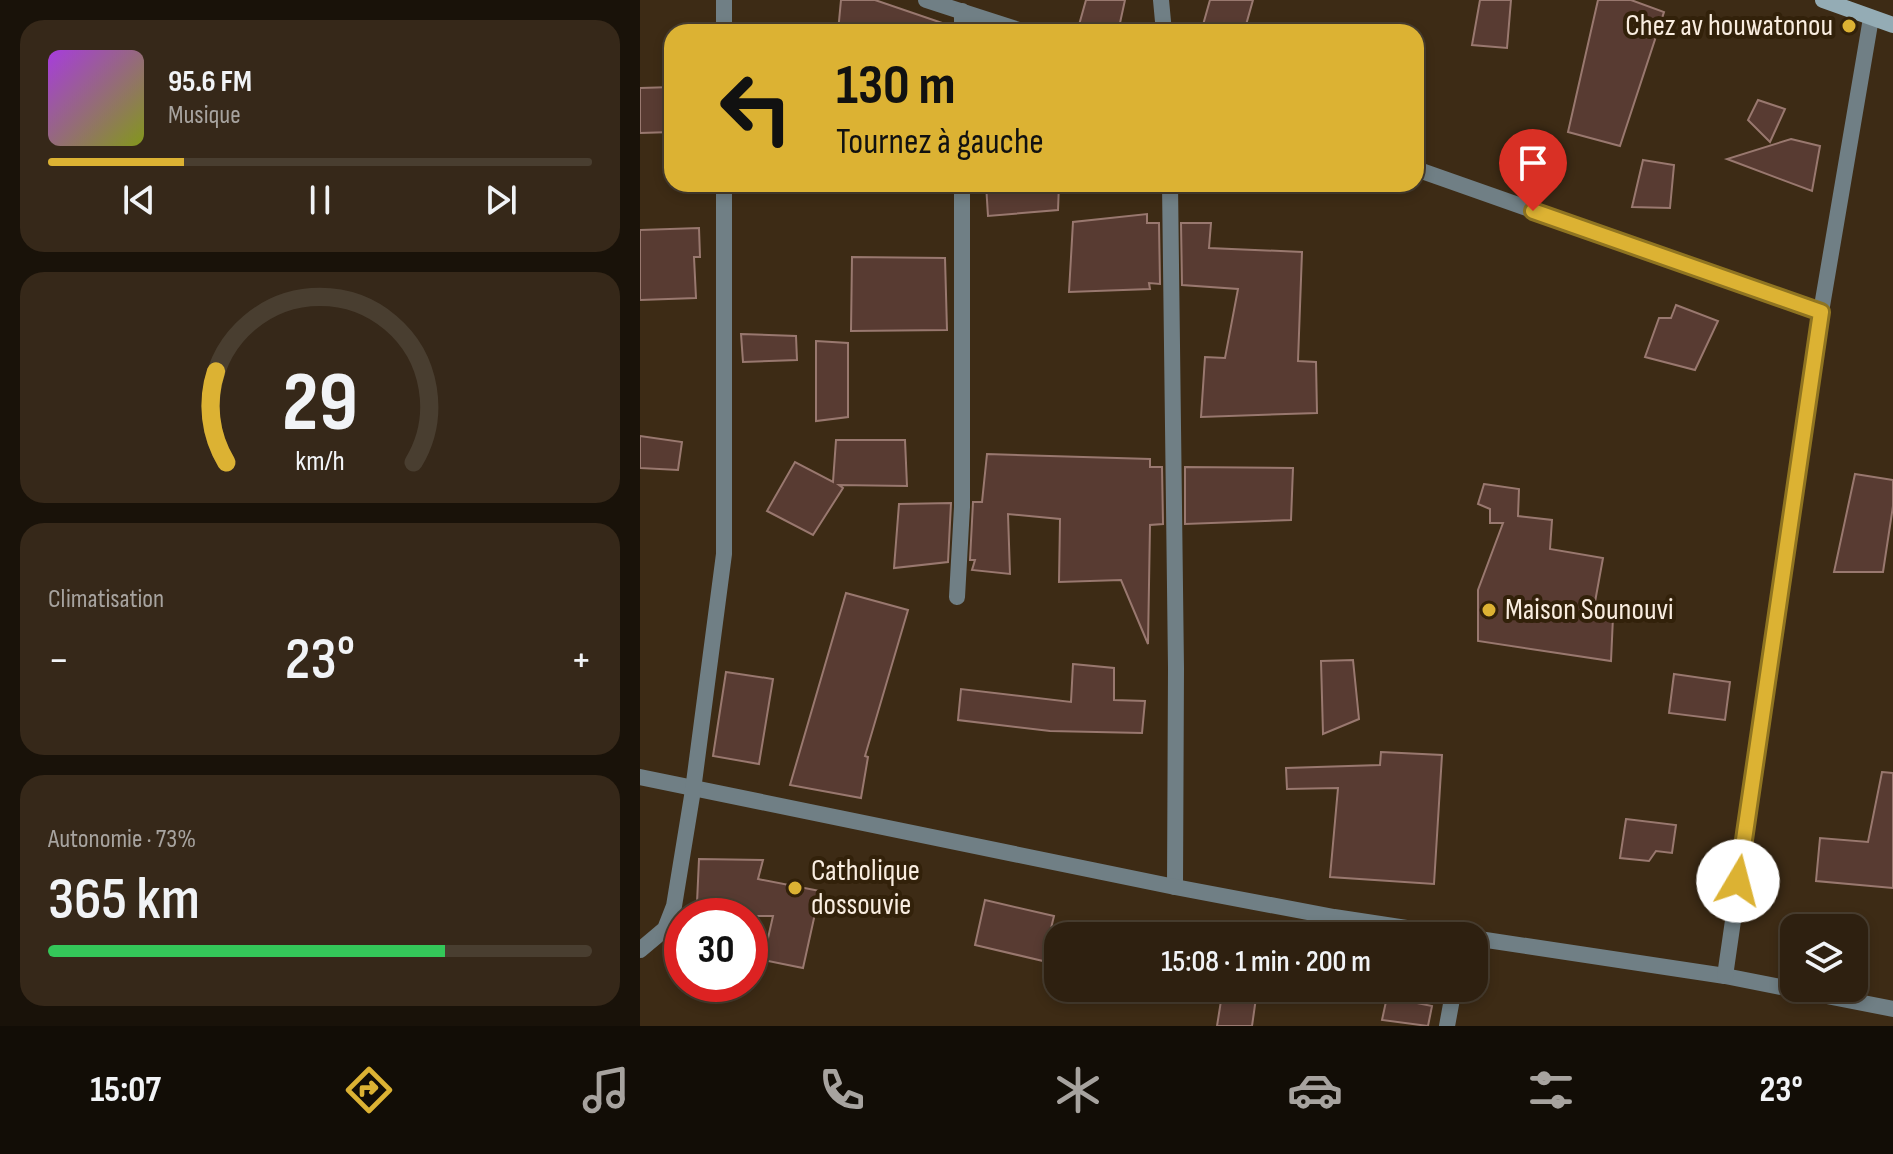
<!DOCTYPE html>
<html lang="fr">
<meta charset="utf-8">
<style>
:root{--surface:#2e2010;--page:#362819;--text:#f1f3f6;--muted:#a7a39f;--line:#493e30;--accent:#dcb233}
body{margin:0;font-family:"Sofia Sans Condensed",sans-serif;background:var(--page);color:var(--text);height:100vh;display:flex;flex-direction:column;font-size:30px;white-space:nowrap}
*{box-sizing:border-box;margin:0}
p{font-size:26px;color:var(--muted)}
.icon{flex:none;width:44px;height:44px;fill:none;stroke:currentColor;stroke-width:2;stroke-linecap:round;stroke-linejoin:round}
.map{position:relative;flex:1;overflow:hidden}
.details{display:flex;flex-direction:column;gap:20px;padding:20px;background:#191209;width:640px}
.details>*{flex:none}
.guide{position:absolute;left:24px;top:24px;width:760px;height:168px;border-radius:24px;box-shadow:0 4px 12px #0003,0 0 0 2px var(--line);background:#dcb233;color:#111;overflow:hidden}
.fabs{position:absolute;left:1140px;top:914px;display:grid;gap:16px}
.fabs a{display:grid;place-items:center;width:88px;height:88px;border-radius:16px;background:var(--surface);box-shadow:0 4px 12px #0003,0 0 0 2px var(--line);font-size:40px}
.speed{position:absolute;left:24px;top:898px;display:flex;gap:16px;font-size:40px;font-weight:700;text-align:center}
.speed>*{display:grid;place-content:center;width:104px;height:104px;border-radius:50%;background:var(--surface);box-shadow:0 4px 12px #0003,0 0 0 2px var(--line);line-height:1}
.speed .limit{border:12px solid #d22;background:#fff;color:#111}
.pin{position:absolute;display:grid;place-items:center;width:68px;height:68px;color:#fff;margin:-82px -34px;border-radius:50% 50% 50% 0;rotate:-45deg;box-shadow:0 0 8px #0007}
.pin .icon{rotate:45deg}
.me{position:absolute;width:88px;margin:-44px;rotate:8deg;stroke-linejoin:round;filter:drop-shadow(0 0 6px #0008)}
.turn{display:flex;align-items:center;gap:28px;height:168px;padding:0 40px;font-size:36px}
.turn .icon{width:104px;height:104px;stroke-width:2.5}
.turn b{display:block;font-size:56px;line-height:68px}
.big{font-size:60px;font-weight:600;line-height:1.1}
.details .widget{flex:1;display:flex;flex-direction:column;justify-content:center;gap:12px;min-width:0;padding:0 28px;border-radius:24px;background:var(--page)}
.details .dial{align-items:center;gap:0}
.dial svg{height:208px;overflow:visible;fill:none;stroke:var(--line);stroke-width:7;stroke-linecap:round;text-anchor:middle}
.dial text{fill:var(--text);stroke:none}
.song{display:flex;align-items:center;gap:24px}
.cover{width:96px;height:96px;border-radius:12px;background:linear-gradient(135deg,hsl(280 70% 55%),hsl(70 70% 35%))}
.played{height:8px;border-radius:4px;background:linear-gradient(90deg,var(--accent) 25%,var(--line) 25%)}
.keys{display:flex;justify-content:space-around;direction:ltr}
.heat{display:flex;justify-content:space-between;align-items:center;font-size:44px;direction:ltr}
.charge{height:12px;border-radius:6px;background:linear-gradient(90deg,#34c759 73%,var(--line) 0)}
.trip{position:absolute;left:404px;top:922px;width:444px;height:80px;border-radius:24px;background:var(--surface);box-shadow:0 4px 12px #0003,0 0 0 2px var(--line);font-weight:600;line-height:80px;text-align:center}
.menu{display:flex;height:128px;justify-content:space-around;align-items:center;background:#120d06;color:var(--muted)}
.menu .icon{width:56px;height:56px}
.menu .current{color:var(--accent)}
.menu b{font-size:36px;color:var(--text)}
main{display:flex;flex:1;min-height:0}
.map>svg:first-child{display:block}
.building{fill:#583b32;stroke:#99786f;stroke-width:2}
.lines{fill:none;stroke-linecap:round;stroke-linejoin:round}
.minor{stroke:#707f85;stroke-width:16}
.secondary{stroke:#94acb5;stroke-width:16}
.route-casing{stroke:#8f7421;stroke-width:20}
.route{stroke:#dcb233;stroke-width:14}
.poi-dot{fill:#dcb233;stroke:#32210a;stroke-width:3}
.labels{text-anchor:middle;dominant-baseline:central;stroke-width:8;stroke-linejoin:round;paint-order:stroke}
.poi-label{font-size:30px;fill:#f9ede0;stroke:#32210a;text-anchor:start}
</style>
<main>
<section class="details">
<div class="widget">
<div class="song"><i class="cover"></i><div><b>95.6 FM</b><p>Musique</p></div></div>
<div class="played"></div>
<div class="keys"><svg class="icon" aria-label="previous" viewBox="0 0 24 24"><path d="M18 5L8 12l10 7zM5 5v14"/></svg><svg class="icon" aria-label="pause" viewBox="0 0 24 24"><path d="M8 5v14M16 5v14"/></svg><svg class="icon" aria-label="next" viewBox="0 0 24 24"><path d="M6 5l10 7-10 7zM19 5v14"/></svg></div>
</div>
<div class="widget dial"><svg viewBox="0 0 100 80">
<path d="M14 69A42 42 0 1 1 86 69"/>
<path d="M14 69A42 42 0 0 1 10 34" stroke="#dcb233"/>
<text x="50" y="56" font-size="32" font-weight="700">29</text>
<text x="50" y="72" font-size="11">km/h</text>
</svg></div>
<div class="widget"><p>Climatisation</p>
<div class="heat"><a>−</a><b class="big">23°</b><a>+</a></div>
</div>
<div class="widget"><p>Autonomie · 73%</p><b class="big">365 km</b><div class="charge"></div></div>
</section>
<div class="map">
<svg width="1253" height="1026" viewBox="0 0 1253 1026">
<rect width="100%" height="100%" fill="#3d2b15"/>
<g class="building">
<polygon points="201,0 235,0 311,26 311,32 198,32"/>
<polygon points="446,0 485,0 478,32 437,32"/>
<polygon points="570,0 613,0 604,32 561,32"/>
<polygon points="840,0 871,0 867,48 832,45"/>
<polygon points="958,0 991,0 1024,12 980,146 928,132"/>
<polygon points="32,87 32,132 0,133 0,88"/>
<polygon points="1118,100 1145,109 1130,142 1108,120"/>
<polygon points="1151,139 1180,146 1172,191 1087,159"/>
<polygon points="1003,160 1034,165 1030,208 992,207"/>
<polygon points="346,184 419,184 418,210 348,216"/>
<polygon points="507,214 507,223 519,223 520,284 509,283 510,289 429,292 433,222"/>
<polygon points="541,223 571,223 569,248 662,252 658,361 676,362 677,413 561,417 565,357 585,358 598,289 542,285"/>
<polygon points="59,228 60,257 54,257 56,298 0,300 0,230"/>
<polygon points="212,257 305,258 307,330 211,331"/>
<polygon points="1036,305 1078,321 1055,370 1005,357 1019,318 1031,318"/>
<polygon points="101,334 156,336 157,360 103,362"/>
<polygon points="176,341 208,343 208,417 176,421"/>
<polygon points="0,436 42,442 38,470 0,468"/>
<polygon points="196,440 265,440 267,486 199,485 203,488 173,535 127,511 155,462 193,482"/>
<polygon points="347,454 510,459 510,467 522,467 523,524 510,525 508,644 481,580 419,582 420,519 368,514 370,574 332,570 335,560 330,560 333,502 342,502"/>
<polygon points="545,467 653,468 651,520 545,524"/>
<polygon points="1215,474 1253,480 1253,506 1243,572 1194,572"/>
<polygon points="844,484 879,489 878,516 912,520 910,549 963,558 953,613 973,617 971,661 838,641 838,590 863,523 850,523 850,509 838,504"/>
<polygon points="311,503 308,562 254,568 259,504"/>
<polygon points="206,593 268,610 225,756 228,757 221,798 150,785"/>
<polygon points="713,660 719,719 683,734 681,661"/>
<polygon points="433,664 474,668 474,700 505,701 502,733 410,731 318,720 321,689 431,702"/>
<polygon points="86,672 133,679 119,764 73,756"/>
<polygon points="1034,674 1090,682 1085,720 1029,713"/>
<polygon points="741,752 802,755 794,884 690,877 698,788 647,789 646,768 740,765"/>
<polygon points="1242,772 1253,773 1253,888 1176,881 1180,838 1228,842"/>
<polygon points="986,819 1036,825 1032,853 1016,851 1009,861 980,858"/>
<polygon points="59,859 123,860 118,879 180,891 163,968 123,960 133,916 107,916 57,903"/>
<polygon points="345,900 414,916 403,961 335,945"/>
<polygon points="583,988 617,991 612,1026 577,1026"/>
<polygon points="747,997 792,1006 788,1026 742,1020"/>
</g>
<g class="lines">
<g class="minor">
<polyline points="286,0 385,32"/>
<polyline points="521,0 524,32"/>
<polyline points="322,11 322,32"/>
<polyline points="84,32 84,0"/>
<polyline points="776,169 1181,312"/>
<polyline points="530,184 536,668 535,887"/>
<polyline points="317,597 322,507 322,184"/>
<polyline points="0,777 535,887 694,917 1085,976 1253,1009"/>
<polyline points="0,950 25,929 34,906 53,790 84,554 84,184"/>
<polyline points="1085,976 1181,312 1231,18"/>
<polyline points="807,1026 814,988"/>
</g>
<polyline class="secondary" points="1183,0 1253,25"/>
</g>
<g class="lines">
<defs>
<polyline id="route" points="893,211 1181,312 1098,881"/>
</defs>
<use href="#route" class="route-casing"/>
<use href="#route" class="route"/>
</g>
<g class="poi-dot">
<circle cx="1209" cy="26" r="8"/>
<circle cx="849" cy="610" r="8"/>
<circle cx="155" cy="888" r="8"/>
</g>
<g class="labels">
<g class="poi-label">
<text x="1193" y="26" text-anchor="end">Chez av houwatonou</text>
<text x="865" y="610">Maison Sounouvi</text>
<text x="171" y="871">Catholique<tspan x="171" dy="34">dossouvie</tspan></text>
</g>
</g>
</svg>
<div class="fabs">
<a><svg class="icon" aria-label="layers" viewBox="0 0 24 24"><path d="M12 4l9 5-9 5-9-5zM3 14l9 5 9-5"/></svg></a>
</div>
<div class="speed"><div class="limit">30</div></div>
<div class="pin" style="left:893px;top:211px;background:#d93025"><svg class="icon" aria-label="arrive" viewBox="0 0 24 24"><path d="M6 21V4h12l-3 4 3 4H6"/></svg></div>
<svg class="me" style="left:1098px;top:881px" viewBox="-20 -20 40 40"><circle r="19" fill="#fff"/><path d="M0-13L10 11 0 6-10 11z" fill="#dcb233"/></svg>
<div class="trip">15:08 · 1 min · 200 m</div>
<div class="guide">
<div class="turn"><svg class="icon" aria-label="left" viewBox="0 0 24 24"><path d="M17 20v-9H6M10 6l-5 5 5 5"/></svg><div><b>130 m</b>Tournez à gauche</div></div>
</div>
</div>
</main>
<nav class="menu">
<b>15:07</b>
<svg class="icon current" aria-label="directions" viewBox="0 0 24 24"><path d="M12 3l9 9-9 9-9-9zM9 14v-3h6M13 9l2 2-2 2"/></svg>
<svg class="icon" aria-label="music" viewBox="0 0 24 24"><path d="M9 18V5l10-2v13"/><circle cx="6" cy="18" r="3"/><circle cx="16" cy="16" r="3"/></svg>
<svg class="icon" aria-label="phone" viewBox="0 0 24 24"><path d="M5 4h4l2 5-3 2q2 4 5 5l2-3 5 2v4C11 20 4 13 5 4z"/></svg>
<svg class="icon" aria-label="climate" viewBox="0 0 24 24"><path d="M12 3v18M4 7l16 10M4 17L20 7"/></svg>
<svg class="icon" aria-label="car" viewBox="0 0 24 24"><path d="M5 17H2v-5l4-1 3-4h7l3 4 3 1v5h-3M9 17h6M6 11h13"/><circle cx="7" cy="17" r="2"/><circle cx="17" cy="17" r="2"/></svg>
<svg class="icon" aria-label="filters" viewBox="0 0 24 24"><path d="M4 7h16M4 17h16"/><circle cx="9" cy="7" r="2"/><circle cx="15" cy="17" r="2"/></svg>
<b>23°</b>
</nav>
